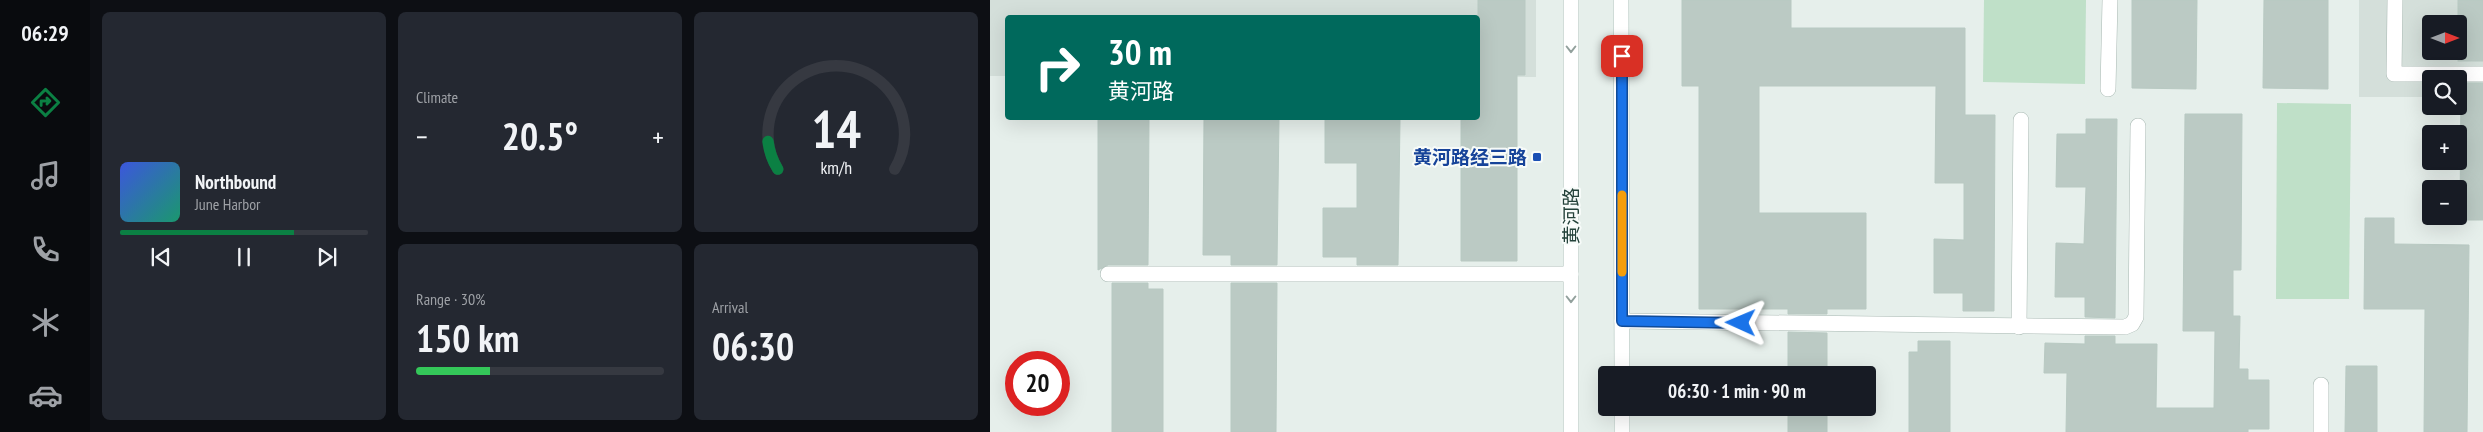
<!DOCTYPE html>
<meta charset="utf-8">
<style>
:root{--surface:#171b24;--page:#242831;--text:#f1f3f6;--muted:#9ea1a6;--line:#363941;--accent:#0b8043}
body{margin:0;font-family:"PT Sans Narrow","Noto Sans SC",sans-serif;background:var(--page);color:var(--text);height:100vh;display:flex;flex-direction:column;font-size:19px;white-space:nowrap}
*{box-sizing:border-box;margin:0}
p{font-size:16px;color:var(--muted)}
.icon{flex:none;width:28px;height:28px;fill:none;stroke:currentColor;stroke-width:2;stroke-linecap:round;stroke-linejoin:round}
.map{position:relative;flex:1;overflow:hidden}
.sheet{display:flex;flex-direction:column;gap:12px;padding:12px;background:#0d0f14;width:900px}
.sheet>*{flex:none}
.hud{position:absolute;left:15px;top:15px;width:475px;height:105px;border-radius:5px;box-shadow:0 5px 20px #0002;background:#00695c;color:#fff;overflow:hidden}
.needle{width:32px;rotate:90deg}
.fabs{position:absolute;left:1432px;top:15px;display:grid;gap:10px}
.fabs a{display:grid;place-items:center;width:45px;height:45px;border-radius:5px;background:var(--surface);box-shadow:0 5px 20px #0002;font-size:25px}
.speed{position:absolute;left:15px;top:351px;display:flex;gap:10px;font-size:25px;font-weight:700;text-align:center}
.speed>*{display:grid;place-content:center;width:65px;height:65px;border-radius:50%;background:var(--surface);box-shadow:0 5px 20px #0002;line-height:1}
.speed .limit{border:8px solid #d22;background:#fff;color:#111}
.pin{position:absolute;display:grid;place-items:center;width:42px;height:42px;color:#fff;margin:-21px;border-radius:10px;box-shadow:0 2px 8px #0006}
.me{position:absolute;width:55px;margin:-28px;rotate:271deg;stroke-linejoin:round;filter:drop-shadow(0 0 4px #0008)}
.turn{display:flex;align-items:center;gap:18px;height:105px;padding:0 20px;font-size:22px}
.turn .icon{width:65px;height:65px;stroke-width:2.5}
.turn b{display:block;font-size:35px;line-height:42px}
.big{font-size:38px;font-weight:700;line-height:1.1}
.sheet .tile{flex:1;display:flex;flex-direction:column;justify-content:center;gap:8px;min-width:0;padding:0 18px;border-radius:8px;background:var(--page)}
.sheet .dial{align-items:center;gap:0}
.dial svg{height:130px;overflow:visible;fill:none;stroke:var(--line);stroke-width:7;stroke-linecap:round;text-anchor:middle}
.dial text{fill:var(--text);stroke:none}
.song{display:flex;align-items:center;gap:15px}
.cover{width:60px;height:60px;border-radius:8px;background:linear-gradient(135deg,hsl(230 70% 55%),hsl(160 70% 35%))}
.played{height:5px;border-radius:2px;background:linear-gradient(90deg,var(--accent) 70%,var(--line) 70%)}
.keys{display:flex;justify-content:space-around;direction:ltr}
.heat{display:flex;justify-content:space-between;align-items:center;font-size:28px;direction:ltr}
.charge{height:8px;border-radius:4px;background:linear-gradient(90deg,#34c759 30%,var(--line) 0)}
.sheet .tiles{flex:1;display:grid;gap:12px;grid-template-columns:repeat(3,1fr)}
.tile:first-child{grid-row:span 2}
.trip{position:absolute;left:608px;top:366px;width:278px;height:50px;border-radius:5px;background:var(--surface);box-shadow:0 5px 20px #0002;font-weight:700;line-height:50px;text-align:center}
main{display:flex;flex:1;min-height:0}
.tabs{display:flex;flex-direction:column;width:90px;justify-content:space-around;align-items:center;background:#090b0e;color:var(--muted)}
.tabs .icon{width:35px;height:35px}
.tabs .selected{color:var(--accent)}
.tabs b{font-size:22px;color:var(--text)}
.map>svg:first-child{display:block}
.built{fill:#d4dfda;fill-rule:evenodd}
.green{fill:#bfe0c8}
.building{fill:#bbcac4;stroke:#b8c9c2}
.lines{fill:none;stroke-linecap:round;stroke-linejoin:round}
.service-casing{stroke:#a8b8b2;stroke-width:16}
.secondary-casing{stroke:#a4bbb3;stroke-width:16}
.service{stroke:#fff;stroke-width:15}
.secondary{stroke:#fff;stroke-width:15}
.oneway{stroke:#92a09c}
.route-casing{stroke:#114b97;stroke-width:12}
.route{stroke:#1a73e8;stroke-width:9}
.slow{stroke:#f59e0b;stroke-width:9}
.transit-dot{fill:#1a4fb4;stroke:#f7fbf9;stroke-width:2}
.labels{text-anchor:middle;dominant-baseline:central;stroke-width:4;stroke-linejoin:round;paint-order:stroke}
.transit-label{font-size:19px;font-weight:bold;fill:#164399;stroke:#f7fbf9;text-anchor:end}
.street-label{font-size:19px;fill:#24423a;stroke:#f7fbf9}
</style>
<main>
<nav class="tabs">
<b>06:29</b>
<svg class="icon selected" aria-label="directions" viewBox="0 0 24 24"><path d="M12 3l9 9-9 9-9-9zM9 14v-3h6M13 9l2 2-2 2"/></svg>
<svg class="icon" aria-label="music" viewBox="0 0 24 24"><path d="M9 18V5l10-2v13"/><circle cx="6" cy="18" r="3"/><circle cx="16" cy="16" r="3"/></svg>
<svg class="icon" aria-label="phone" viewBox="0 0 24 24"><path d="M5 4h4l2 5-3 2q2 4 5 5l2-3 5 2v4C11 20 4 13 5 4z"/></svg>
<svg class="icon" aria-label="climate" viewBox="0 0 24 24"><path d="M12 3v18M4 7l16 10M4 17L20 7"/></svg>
<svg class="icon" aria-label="car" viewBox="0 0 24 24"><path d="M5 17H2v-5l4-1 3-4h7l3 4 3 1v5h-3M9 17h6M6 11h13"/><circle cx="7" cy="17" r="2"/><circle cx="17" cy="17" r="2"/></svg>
</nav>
<section class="sheet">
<div class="tiles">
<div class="tile">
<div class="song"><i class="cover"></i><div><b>Northbound</b><p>June Harbor</p></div></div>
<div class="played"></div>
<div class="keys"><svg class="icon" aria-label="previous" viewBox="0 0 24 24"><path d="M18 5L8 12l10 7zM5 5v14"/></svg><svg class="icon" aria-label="pause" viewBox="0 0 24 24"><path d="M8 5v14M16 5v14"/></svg><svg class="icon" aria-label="next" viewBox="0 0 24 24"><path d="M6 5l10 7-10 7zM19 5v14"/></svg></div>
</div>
<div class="tile"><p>Climate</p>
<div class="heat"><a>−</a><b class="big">20.5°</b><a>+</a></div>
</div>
<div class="tile dial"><svg viewBox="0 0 100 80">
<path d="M14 69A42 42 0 1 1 86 69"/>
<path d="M14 69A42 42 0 0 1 8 52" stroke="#0b8043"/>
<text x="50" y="56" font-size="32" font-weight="700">14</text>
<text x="50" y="72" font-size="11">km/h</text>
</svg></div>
<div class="tile"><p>Range · 30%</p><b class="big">150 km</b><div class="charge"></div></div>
<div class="tile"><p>Arrival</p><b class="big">06:30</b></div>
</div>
</section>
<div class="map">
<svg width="1493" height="432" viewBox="0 0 1493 432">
<rect width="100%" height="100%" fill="#e6efeb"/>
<g class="built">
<polygon points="0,0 546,0 546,77 488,77 488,18 18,18 17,76 0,76"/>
<path d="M1369,0h124v97h-24v-18h-28v18h-72zM1441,24h28v27h-28z"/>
</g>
<g class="green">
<polygon points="994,0 1096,0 1095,84 993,82"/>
<polygon points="1287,103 1361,104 1359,299 1286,299"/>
</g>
<g class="building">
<polygon points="488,0 535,0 535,75 527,75 527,261 471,261 471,118 488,118"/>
<polygon points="692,0 801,0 801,28 975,28 975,115 1005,115 1004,311 973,311 973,293 944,293 944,239 974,240 974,183 945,183 946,86 769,86 769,213 876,213 876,309 837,309 837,314 798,314 798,309 709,309 709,86 692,86"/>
<polygon points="1142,0 1207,0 1206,89 1142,88"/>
<polygon points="1274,0 1338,0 1338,89 1273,88"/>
<rect x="1468" y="0" width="25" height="61"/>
<polygon points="1471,83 1493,83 1493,220 1470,220"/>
<polygon points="1195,114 1252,114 1251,270 1243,270 1243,316 1250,316 1249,369 1258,369 1258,380 1279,380 1279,429 1258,429 1258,432 1076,432 1077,373 1054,373 1055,343 1095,344 1095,336 1125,336 1125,344 1167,344 1166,408 1224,408 1225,331 1193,331"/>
<polygon points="108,118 159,118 158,265 118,265 108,270"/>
<polygon points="214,118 289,118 287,265 241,265 241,255 213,255"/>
<polygon points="335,118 410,118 408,265 367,265 367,257 333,257 333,208 367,208 367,163 335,163"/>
<polygon points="1096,119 1127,119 1125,318 1095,317 1095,297 1065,297 1066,243 1094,244 1096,187 1066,187 1067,134 1096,134"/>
<polygon points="1375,218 1404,218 1404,244 1479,245 1477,432 1434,432 1435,309 1374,309"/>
<polygon points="122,283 158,283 158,289 173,289 173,432 122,432"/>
<polygon points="241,283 287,283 286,432 241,432"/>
<polygon points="798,332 837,333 837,375 798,375"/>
<polygon points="928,341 960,341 960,432 919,432 919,352 928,352"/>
<polygon points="1356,366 1387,366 1387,432 1355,432"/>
<rect x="798" y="408" width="39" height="24"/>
</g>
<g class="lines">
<defs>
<g id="service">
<polyline points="1405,0 1404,74 1493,74"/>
<polyline points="1118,89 1120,0"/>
<polyline points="118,274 581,274"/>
<polyline points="632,321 1135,327 1142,324 1146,317 1148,126"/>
<polyline points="1029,327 1031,120"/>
<polyline points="1331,432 1331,385"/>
</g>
<g id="secondary">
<polyline points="581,0 581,432"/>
<polyline points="631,0 632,375"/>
<polyline points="632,408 632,432"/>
</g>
</defs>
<use href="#service" class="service-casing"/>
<use href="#secondary" class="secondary-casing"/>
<use href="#service" class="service"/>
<use href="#secondary" class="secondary"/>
</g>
<defs><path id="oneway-chevron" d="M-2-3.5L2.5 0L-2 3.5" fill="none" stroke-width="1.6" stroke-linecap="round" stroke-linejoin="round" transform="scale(1.25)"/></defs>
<g class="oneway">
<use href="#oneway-chevron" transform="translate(581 49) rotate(90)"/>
<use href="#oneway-chevron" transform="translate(581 299) rotate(90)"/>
</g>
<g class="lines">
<defs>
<polyline id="route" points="632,56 632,321 751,323"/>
</defs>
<use href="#route" class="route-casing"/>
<use href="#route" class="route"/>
<polyline class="slow" points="632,195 632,272"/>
</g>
<rect class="transit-dot" x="542" y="152" width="10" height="10" rx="2.5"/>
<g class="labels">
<g class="transit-label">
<text x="537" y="157">黄河路经三路</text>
</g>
<g class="street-label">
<text transform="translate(581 216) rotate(-90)">黄河路</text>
</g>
</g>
</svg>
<div class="fabs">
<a><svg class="needle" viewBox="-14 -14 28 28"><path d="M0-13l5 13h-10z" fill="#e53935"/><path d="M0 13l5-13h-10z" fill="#9ea1a6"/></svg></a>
<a><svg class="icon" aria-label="search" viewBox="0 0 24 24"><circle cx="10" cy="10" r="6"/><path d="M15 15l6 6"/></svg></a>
<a>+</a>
<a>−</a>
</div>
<div class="speed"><div class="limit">20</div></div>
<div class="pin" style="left:632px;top:56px;background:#d93025"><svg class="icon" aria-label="arrive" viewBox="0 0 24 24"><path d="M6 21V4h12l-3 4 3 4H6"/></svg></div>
<svg class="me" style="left:751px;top:323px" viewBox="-20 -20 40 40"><path d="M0-17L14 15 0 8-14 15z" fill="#1a73e8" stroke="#fff" stroke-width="4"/></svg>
<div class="trip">06:30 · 1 min · 90 m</div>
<div class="hud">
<div class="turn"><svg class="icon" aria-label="right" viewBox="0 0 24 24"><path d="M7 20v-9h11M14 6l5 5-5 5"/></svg><div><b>30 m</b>黄河路</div></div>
</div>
</div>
</main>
